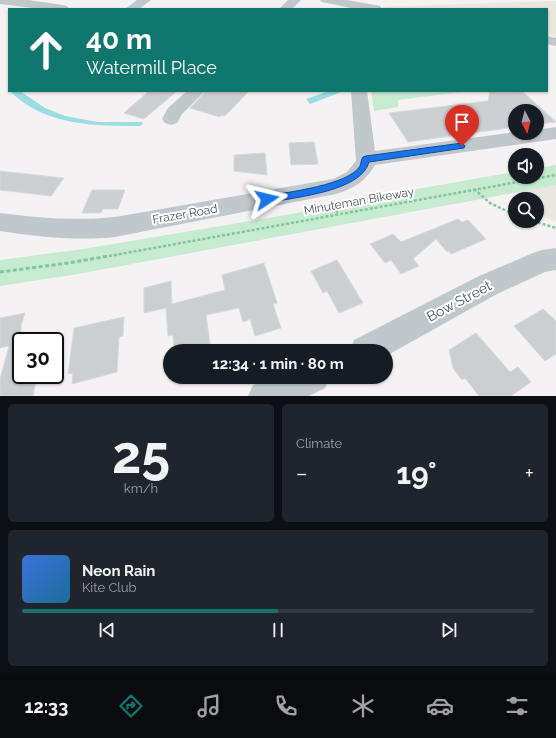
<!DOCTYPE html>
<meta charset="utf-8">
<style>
:root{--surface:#171b24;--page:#20242c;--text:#f1f3f6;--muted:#9ea1a6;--line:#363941;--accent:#0f766e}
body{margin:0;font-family:Raleway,sans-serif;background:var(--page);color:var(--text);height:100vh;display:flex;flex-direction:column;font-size:15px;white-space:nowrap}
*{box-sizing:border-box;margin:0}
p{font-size:13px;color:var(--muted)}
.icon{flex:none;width:22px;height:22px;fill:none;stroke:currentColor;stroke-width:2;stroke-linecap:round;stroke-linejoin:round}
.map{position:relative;height:396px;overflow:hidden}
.drawer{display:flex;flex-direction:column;gap:8px;padding:8px;background:#0d0f14;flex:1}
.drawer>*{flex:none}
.banner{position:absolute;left:8px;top:8px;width:540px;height:84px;border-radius:0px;box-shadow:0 1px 3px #0004;background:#0f766e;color:#fff;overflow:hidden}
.needle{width:26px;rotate:174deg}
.tools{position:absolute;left:508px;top:104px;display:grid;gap:8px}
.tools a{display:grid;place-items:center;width:36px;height:36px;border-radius:50%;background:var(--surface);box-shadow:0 1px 3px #0004;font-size:20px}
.speed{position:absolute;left:12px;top:332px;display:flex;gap:8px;font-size:20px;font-weight:700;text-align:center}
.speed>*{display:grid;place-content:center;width:52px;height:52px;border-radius:50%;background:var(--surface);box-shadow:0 1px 3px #0004;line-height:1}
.speed .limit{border:2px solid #111;border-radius:6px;background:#fff;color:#111}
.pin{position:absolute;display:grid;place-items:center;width:34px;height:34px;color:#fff;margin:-41px -17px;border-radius:50% 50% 50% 0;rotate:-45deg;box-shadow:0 0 4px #0007}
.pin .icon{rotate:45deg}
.me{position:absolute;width:44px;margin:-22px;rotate:80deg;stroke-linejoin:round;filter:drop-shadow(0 0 3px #0008)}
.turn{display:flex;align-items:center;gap:14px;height:84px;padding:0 12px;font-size:18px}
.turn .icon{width:52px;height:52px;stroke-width:2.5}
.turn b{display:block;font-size:28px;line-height:34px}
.big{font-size:30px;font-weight:700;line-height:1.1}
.drawer .widget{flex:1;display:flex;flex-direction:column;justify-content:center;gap:6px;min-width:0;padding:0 14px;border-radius:6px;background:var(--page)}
.drawer .dial{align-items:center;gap:0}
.dial b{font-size:52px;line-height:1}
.song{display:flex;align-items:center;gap:12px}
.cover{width:48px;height:48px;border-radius:6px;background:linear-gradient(135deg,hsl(220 70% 55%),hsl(200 70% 35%))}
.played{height:4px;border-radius:2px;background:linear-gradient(90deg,var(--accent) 50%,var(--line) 50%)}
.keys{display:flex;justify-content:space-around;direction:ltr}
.heat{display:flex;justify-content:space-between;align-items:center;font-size:22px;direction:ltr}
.drawer .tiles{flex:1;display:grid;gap:8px;grid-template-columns:1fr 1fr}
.widget:last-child{grid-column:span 2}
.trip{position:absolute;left:163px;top:344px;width:230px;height:40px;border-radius:20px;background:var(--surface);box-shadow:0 1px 3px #0004;font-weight:700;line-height:40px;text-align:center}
.tab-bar{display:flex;height:64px;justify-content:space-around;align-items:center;background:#090b0e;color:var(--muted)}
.tab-bar .icon{width:28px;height:28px}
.tab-bar .on{color:var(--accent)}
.tab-bar b{font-size:18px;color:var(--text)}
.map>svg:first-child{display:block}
.commercial{fill:#eae6e0}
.green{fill:#c7ebd0}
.water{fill:#9adde2}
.building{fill:#cccfd2;stroke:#d7d9dc}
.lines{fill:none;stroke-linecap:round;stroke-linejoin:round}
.path-far1{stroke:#83c59b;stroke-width:2.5;stroke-dasharray:3 2;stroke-linecap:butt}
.path{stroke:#83c59b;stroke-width:3;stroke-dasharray:4 2.5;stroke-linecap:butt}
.minor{fill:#c0c8cc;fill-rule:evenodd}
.route{fill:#1a73e8;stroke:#114b97}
.labels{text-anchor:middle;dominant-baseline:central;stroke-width:4;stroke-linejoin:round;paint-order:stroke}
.street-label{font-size:12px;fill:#4c575d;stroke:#fff}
.near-street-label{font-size:14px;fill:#4c575d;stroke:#fff}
</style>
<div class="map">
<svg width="556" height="396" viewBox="0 0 556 396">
<rect width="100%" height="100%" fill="#f4f2f2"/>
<g class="commercial">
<polygon points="556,1 556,36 547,34 547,9 398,9 378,7"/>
<polygon points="556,185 556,222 543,216 537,210 537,199 525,199 517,192"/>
</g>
<g class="green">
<polygon points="371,91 470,91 398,100 398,107 374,111"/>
<polygon points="556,165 556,185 78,274 0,286 0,260 83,249 297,213 330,204 515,172 515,177 537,177 537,168"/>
</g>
<g class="water">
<path d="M10,91h10l25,17 20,8 33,6h44l1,2 -3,2c-44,0 -96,0 -130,-35z"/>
<polygon points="329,91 344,91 310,104 306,99"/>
</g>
<g class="building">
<polygon points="149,91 177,91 144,119 124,113"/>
<polygon points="206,91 249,91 225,116 222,115 220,117 190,108"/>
<polygon points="490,91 522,91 556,122 537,124 537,111 515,111 515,127 408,142 389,113 488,101"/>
<polygon points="314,142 318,164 291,165 289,143"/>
<polygon points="265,153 267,175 234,171 234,155"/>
<polygon points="0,171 64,178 51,196 0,190"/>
<polygon points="92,190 125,190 118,209 103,209 101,213 82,213"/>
<polygon points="458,219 462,222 468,220 486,239 451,254 449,251 447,252 436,239 413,259 419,266 401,274 391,260 385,263 370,244 393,234 401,242"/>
<polygon points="337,260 363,303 339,313 327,291 323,293 311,271"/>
<polygon points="264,263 277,303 273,304 281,328 255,336 250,319 243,322 239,308 206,315 211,351 174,351 173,335 168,336 166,308 144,313 144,288 171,281 172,304 225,290 222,275"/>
<polygon points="543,309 556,321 556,354 545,361 514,326"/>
<polygon points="25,313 21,325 21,375 37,375 33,396 0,396 0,379 9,346 0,348 0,318"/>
<polygon points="124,317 123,336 119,337 117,372 72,384 73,373 68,374 74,328"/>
<polygon points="476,333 510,372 518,367 531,382 511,396 479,396 465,378 462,380 453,368 449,350"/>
</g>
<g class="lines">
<g class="path-far1">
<polyline points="474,189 490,203 515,215"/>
<polyline points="333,206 339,214"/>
<polyline points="533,221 556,228"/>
<polyline points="104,257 556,175"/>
</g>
<polyline class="path" points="0,272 68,263 109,256"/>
<g class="minor">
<polygon points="0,0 28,0 63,5 67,6 69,9 41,9 0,4"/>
<polygon points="137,0 151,0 139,9 125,9"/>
<polygon points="288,0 301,0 292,9 279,9"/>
<polygon points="320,0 346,0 376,5 380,6 382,9 356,9 322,2"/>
<polygon points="547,36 556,38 556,46 547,44"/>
<polygon points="187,91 205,91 182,114 177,123 171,125 165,123 162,119 168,108"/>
<path d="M351,91h16l8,60 140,-19 22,1v-3l19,-3v12l-181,26c-9,16 -22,24 -39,29l-221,43c-39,4 -77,0 -115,-6v-18c38,5 76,8 115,4l218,-38 14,-7 9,-11z"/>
<polygon points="556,248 556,270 545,272 497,294 386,356 386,351 350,351 354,340 479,276 533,253 542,250"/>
<polygon points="274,377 330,377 325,388 309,396 248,396 253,385"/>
</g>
</g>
<path class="route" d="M462,143l3,3 -1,2 -95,14c-8,30 -75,35 -102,41l-4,-4 4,-3c21,-4 82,-11 93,-30 1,-3 1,-6 3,-9l3,-1z"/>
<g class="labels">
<g class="street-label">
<text transform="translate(359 201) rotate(-10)">Minuteman Bikeway</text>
<text transform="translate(185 214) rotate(-10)">Frazer Road</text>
</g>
<g class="near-street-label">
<text transform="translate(459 301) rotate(-28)">Bow Street</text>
</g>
</g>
</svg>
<div class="tools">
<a><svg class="needle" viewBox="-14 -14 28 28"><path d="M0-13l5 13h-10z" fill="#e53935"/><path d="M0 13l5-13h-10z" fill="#9ea1a6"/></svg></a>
<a><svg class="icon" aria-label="sound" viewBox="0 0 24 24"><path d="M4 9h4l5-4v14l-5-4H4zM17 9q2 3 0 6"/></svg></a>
<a><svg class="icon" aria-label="search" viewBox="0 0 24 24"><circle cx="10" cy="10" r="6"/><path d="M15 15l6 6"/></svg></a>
</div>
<div class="speed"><div class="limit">30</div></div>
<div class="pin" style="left:462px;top:146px;background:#d93025"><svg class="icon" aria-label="arrive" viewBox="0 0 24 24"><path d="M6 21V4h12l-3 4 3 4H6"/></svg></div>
<svg class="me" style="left:267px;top:199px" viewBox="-20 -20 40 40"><path d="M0-17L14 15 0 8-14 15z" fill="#1a73e8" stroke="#fff" stroke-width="4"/></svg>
<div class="trip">12:34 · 1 min · 80 m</div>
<div class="banner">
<div class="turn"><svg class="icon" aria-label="ahead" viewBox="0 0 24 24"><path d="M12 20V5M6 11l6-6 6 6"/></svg><div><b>40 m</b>Watermill Place</div></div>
</div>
</div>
<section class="drawer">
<div class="tiles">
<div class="widget dial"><b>25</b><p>km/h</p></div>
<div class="widget"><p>Climate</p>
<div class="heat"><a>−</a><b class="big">19°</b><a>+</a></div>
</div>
<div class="widget">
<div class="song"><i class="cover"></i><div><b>Neon Rain</b><p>Kite Club</p></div></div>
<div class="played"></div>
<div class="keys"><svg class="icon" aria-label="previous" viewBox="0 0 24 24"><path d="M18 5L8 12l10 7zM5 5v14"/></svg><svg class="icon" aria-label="pause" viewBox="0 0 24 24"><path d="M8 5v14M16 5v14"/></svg><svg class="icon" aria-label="next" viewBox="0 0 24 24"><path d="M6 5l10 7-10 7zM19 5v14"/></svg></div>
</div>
</div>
</section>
<nav class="tab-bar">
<b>12:33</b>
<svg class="icon on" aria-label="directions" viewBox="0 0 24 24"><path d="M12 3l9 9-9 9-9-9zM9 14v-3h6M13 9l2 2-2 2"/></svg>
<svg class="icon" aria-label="music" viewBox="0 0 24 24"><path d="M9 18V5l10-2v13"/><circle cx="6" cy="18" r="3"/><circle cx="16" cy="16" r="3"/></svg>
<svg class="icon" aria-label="phone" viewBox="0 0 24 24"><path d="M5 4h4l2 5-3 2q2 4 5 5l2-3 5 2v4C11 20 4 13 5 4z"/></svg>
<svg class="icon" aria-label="climate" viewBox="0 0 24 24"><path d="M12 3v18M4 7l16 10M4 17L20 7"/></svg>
<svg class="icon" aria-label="car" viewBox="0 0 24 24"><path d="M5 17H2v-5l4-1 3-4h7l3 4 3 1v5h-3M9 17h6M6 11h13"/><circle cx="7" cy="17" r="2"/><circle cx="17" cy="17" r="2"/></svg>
<svg class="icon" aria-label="filters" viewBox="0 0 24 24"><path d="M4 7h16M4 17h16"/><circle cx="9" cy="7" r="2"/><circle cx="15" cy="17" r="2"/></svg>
</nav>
